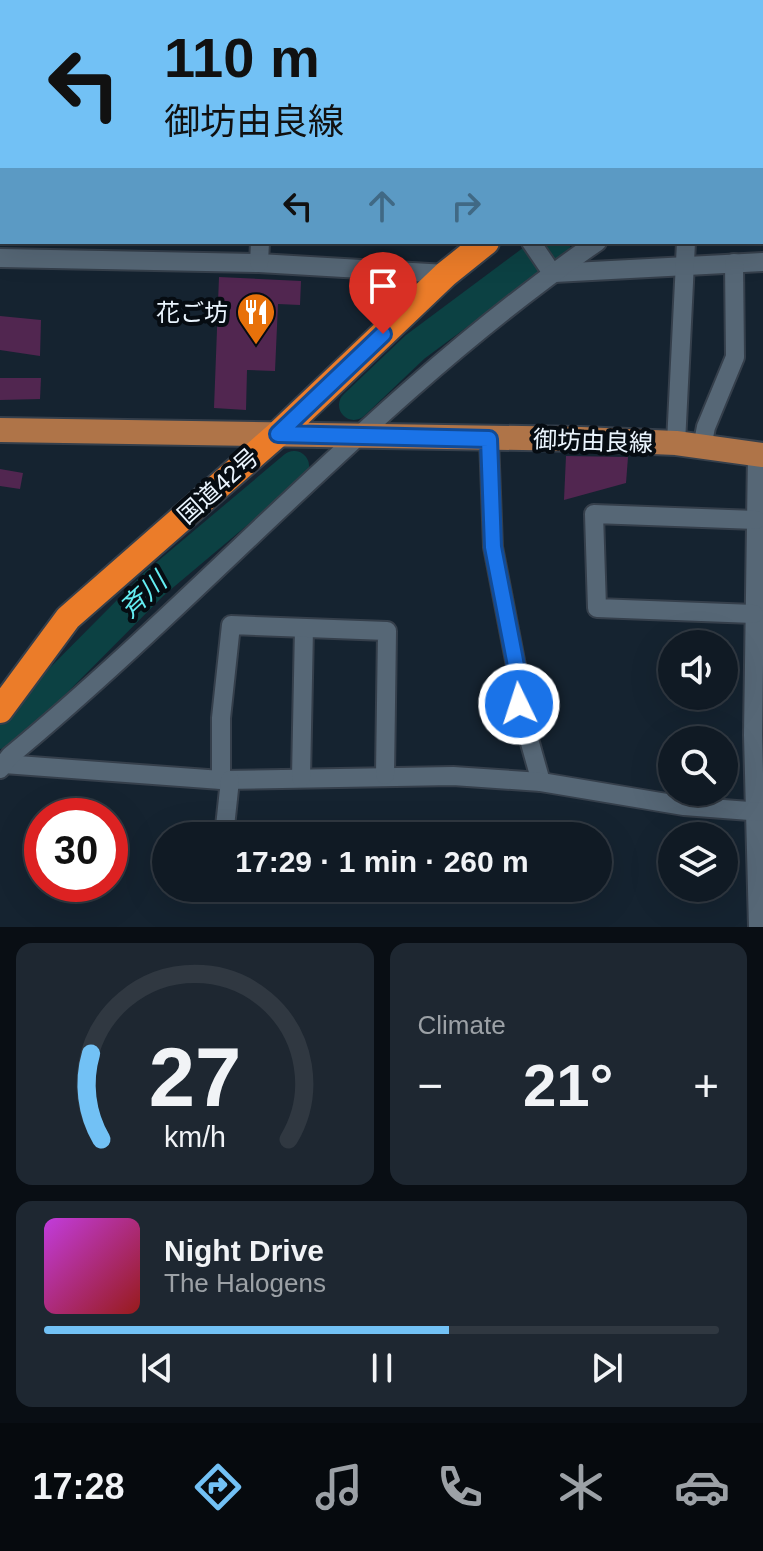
<!DOCTYPE html>
<meta charset="utf-8">
<style>
:root{--surface:#101a24;--page:#1e2731;--text:#f1f3f6;--muted:#9ca1a6;--line:#303841;--accent:#72c1f5}
body{margin:0;font-family:Arial,"Noto Sans JP",sans-serif;background:var(--page);color:var(--text);height:100vh;display:flex;flex-direction:column;font-size:30px;white-space:nowrap}
*{box-sizing:border-box;margin:0}
p{font-size:26px;color:var(--muted)}
.icon{flex:none;width:44px;height:44px;fill:none;stroke:currentColor;stroke-width:2;stroke-linecap:round;stroke-linejoin:round}
.map{position:relative;height:927px;overflow:hidden}
.sheet{display:flex;flex-direction:column;gap:16px;padding:16px;background:#090e14;flex:1}
.sheet>*{flex:none}
.guide{position:absolute;left:0px;top:0px;width:764px;height:244px;box-shadow:0 8px 32px #0002,0 0 0 2px var(--line);background:#72c1f5;color:#111;overflow:hidden}
.fabs{position:absolute;left:658px;top:630px;display:grid;gap:16px}
.fabs a{display:grid;place-items:center;width:80px;height:80px;border-radius:50%;background:var(--surface);box-shadow:0 8px 32px #0002,0 0 0 2px var(--line);font-size:40px}
.speed{position:absolute;left:24px;top:798px;display:flex;gap:16px;font-size:40px;font-weight:700;text-align:center}
.speed>*{display:grid;place-content:center;width:104px;height:104px;border-radius:50%;background:var(--surface);box-shadow:0 8px 32px #0002,0 0 0 2px var(--line);line-height:1}
.speed .limit{border:12px solid #d22;background:#fff;color:#111}
.pin{position:absolute;display:grid;place-items:center;width:68px;height:68px;color:#fff;margin:-82px -34px;border-radius:50% 50% 50% 0;rotate:-45deg;box-shadow:0 0 8px #0007}
.pin .icon{rotate:45deg}
.me{position:absolute;width:88px;margin:-44px;rotate:356deg;stroke-linejoin:round;filter:drop-shadow(0 0 6px #0008)}
.turn{display:flex;align-items:center;gap:28px;height:168px;padding:0 32px;font-size:36px}
.turn .icon{width:104px;height:104px;stroke-width:2.5}
.turn b{display:block;font-size:56px;line-height:68px}
.lanes{display:flex;align-items:center;height:76px;padding:0 32px;background:#0003;justify-content:center;gap:40px;direction:ltr}
.lanes .off{opacity:.35}
.big{font-size:60px;font-weight:600;line-height:1.1}
.sheet .tile{flex:1;display:flex;flex-direction:column;justify-content:center;gap:12px;min-width:0;padding:0 28px;border-radius:16px;background:var(--page)}
.sheet .dial{align-items:center;gap:0}
.dial svg{height:208px;overflow:visible;fill:none;stroke:var(--line);stroke-width:7;stroke-linecap:round;text-anchor:middle}
.dial text{fill:var(--text);stroke:none}
.song{display:flex;align-items:center;gap:24px}
.cover{width:96px;height:96px;border-radius:12px;background:linear-gradient(135deg,hsl(290 70% 55%),hsl(0 70% 35%))}
.played{height:8px;border-radius:4px;background:linear-gradient(90deg,var(--accent) 60%,var(--line) 60%)}
.keys{display:flex;justify-content:space-around;direction:ltr}
.heat{display:flex;justify-content:space-between;align-items:center;font-size:44px;direction:ltr}
.sheet .tiles{flex:1;display:grid;gap:16px;grid-template-columns:1fr 1fr}
.tile:last-child{grid-column:span 2}
.trip{position:absolute;left:152px;top:822px;width:460px;height:80px;border-radius:40px;background:var(--surface);box-shadow:0 8px 32px #0002,0 0 0 2px var(--line);font-weight:600;line-height:80px;text-align:center}
.tabs{display:flex;height:128px;justify-content:space-around;align-items:center;background:#060a0e;color:var(--muted)}
.tabs .icon{width:56px;height:56px}
.tabs .selected{color:var(--accent)}
.tabs b{font-size:36px;color:var(--text)}
.map>svg:first-child{display:block}
.lines{fill:none;stroke-linecap:round;stroke-linejoin:round}
.river{stroke:#0c4143;stroke-width:30}
.building{fill:#512650}
.minor-casing{stroke:#353f4b;stroke-width:22}
.major-casing{stroke:#353f4b;stroke-width:28}
.highway-casing{stroke:#353f4b;stroke-width:30}
.minor{stroke:#566776;stroke-width:18}
.major{stroke:#af7448;stroke-width:24}
.highway{stroke:#eb7c29;stroke-width:26}
.route-casing{stroke:#114b97;stroke-width:20}
.route{stroke:#1a73e8;stroke-width:14}
.labels{text-anchor:middle;dominant-baseline:central;stroke-width:8;stroke-linejoin:round;paint-order:stroke}
.poi-label{font-size:24px;fill:#ebf5fe;stroke:#060c12;text-anchor:end}
.street-label{font-size:24px;fill:#ebf5fe;stroke:#060c12}
.water-label{font-size:26px;font-style:italic;fill:#64edf2;stroke:#060c12}
</style>
<div class="map">
<svg width="763" height="927" viewBox="0 0 763 927">
<rect width="100%" height="100%" fill="#152330"/>
<g class="lines">
<g class="river">
<polyline points="762,110 763,110"/>
<polyline points="354,405 415,347 556,242"/>
<polyline points="0,734 17,722 154,584 294,466"/>
</g>
</g>
<g class="building">
<polygon points="219,277 301,281 300,305 278,304 275,371 247,370 246,410 214,408"/>
<polygon points="0,316 41,320 40,356 0,350"/>
<polygon points="0,378 41,378 40,399 0,400"/>
<polygon points="566,456 628,457 626,483 564,500"/>
<polygon points="0,469 23,473 20,489 0,486"/>
</g>
<g class="lines">
<defs>
<g id="minor">
<polyline points="189,0 190,2"/>
<polyline points="272,2 272,0"/>
<polyline points="351,2 351,0"/>
<polyline points="513,2 514,0"/>
<polyline points="762,130 763,130"/>
<polyline points="531,242 552,273"/>
<polyline points="0,258 259,263 446,274"/>
<polyline points="259,263 260,242"/>
<polyline points="554,273 763,262"/>
<polyline points="489,439 493,547 518,676 519,704 541,782"/>
<polyline points="676,443 686,242"/>
<polyline points="702,447 706,427 735,357 734,263"/>
<polyline points="757,454 753,735 758,927"/>
<polyline points="754,614 597,608 594,514 756,520"/>
<polyline points="4,764 221,780 453,776 541,782 684,806 763,812"/>
<path d="M0,769l10,-13c200,-166 372,-366 587,-514"/>
<polyline points="301,778 304,628"/>
<polyline points="221,780 221,718 231,625 387,631 385,775"/>
<polyline points="224,836 230,780"/>
</g>
<polyline id="major" points="0,430 581,439 676,443 763,455"/>
<g id="highway">
<polyline points="741,2 742,0"/>
<polyline points="0,710 68,618 278,434 446,274 486,242"/>
</g>
</defs>
<use href="#minor" class="minor-casing"/>
<use href="#major" class="major-casing"/>
<use href="#highway" class="highway-casing"/>
<use href="#minor" class="minor"/>
<use href="#major" class="major"/>
<use href="#highway" class="highway"/>
</g>
<g class="lines">
<defs>
<polyline id="route" points="383,334 278,434 489,439 493,547 518,676 519,704"/>
</defs>
<use href="#route" class="route-casing"/>
<use href="#route" class="route"/>
</g>
<defs>
<symbol id="restaurant-pin" viewBox="-11 -11 22 30"><path d="M0 17L-7.5 6A9.5 9.5 0 1 1 7.5 6Z" fill="#e8710a" stroke="#060c12"/><path d="M-5-6h1v4h1v-4h1v4h1v-4h1v5L-1.5 .5V6h-2V.5L-5-1ZM5-6V6H3V1.5H1.5Q1.5-4 5-6Z" fill="#fff"/></symbol>
</defs>
<g fill-rule="evenodd">
<use href="#restaurant-pin" x="234" y="290" width="44" height="60"/>
</g>
<g class="labels">
<g class="poi-label">
<text x="228" y="312">花ご坊</text>
</g>
<g class="street-label">
<text transform="translate(593 441) rotate(2)">御坊由良線</text>
<text transform="translate(218 486) rotate(-42)">国道42号</text>
</g>
<g class="water-label">
<text transform="translate(143 595) rotate(-43)">斉川</text>
</g>
</g>
</svg>
<div class="fabs">
<a><svg class="icon" aria-label="sound" viewBox="0 0 24 24"><path d="M4 9h4l5-4v14l-5-4H4zM17 9q2 3 0 6"/></svg></a>
<a><svg class="icon" aria-label="search" viewBox="0 0 24 24"><circle cx="10" cy="10" r="6"/><path d="M15 15l6 6"/></svg></a>
<a><svg class="icon" aria-label="layers" viewBox="0 0 24 24"><path d="M12 4l9 5-9 5-9-5zM3 14l9 5 9-5"/></svg></a>
</div>
<div class="speed"><div class="limit">30</div></div>
<div class="pin" style="left:383px;top:334px;background:#d93025"><svg class="icon" aria-label="arrive" viewBox="0 0 24 24"><path d="M6 21V4h12l-3 4 3 4H6"/></svg></div>
<svg class="me" style="left:519px;top:704px" viewBox="-20 -20 40 40"><circle r="17" fill="#1a73e8" stroke="#fff" stroke-width="3"/><path d="M0-11L8 9 0 5-8 9z" fill="#fff"/></svg>
<div class="trip">17:29 · 1 min · 260 m</div>
<div class="guide">
<div class="turn"><svg class="icon" aria-label="left" viewBox="0 0 24 24"><path d="M17 20v-9H6M10 6l-5 5 5 5"/></svg><div><b>110 m</b>御坊由良線</div></div>
<div class="lanes"><svg class="icon" aria-label="left" viewBox="0 0 24 24"><path d="M17 20v-9H6M10 6l-5 5 5 5"/></svg><svg class="icon off" aria-label="ahead" viewBox="0 0 24 24"><path d="M12 20V5M6 11l6-6 6 6"/></svg><svg class="icon off" aria-label="right" viewBox="0 0 24 24"><path d="M7 20v-9h11M14 6l5 5-5 5"/></svg></div>
</div>
</div>
<section class="sheet">
<div class="tiles">
<div class="tile dial"><svg viewBox="0 0 100 80">
<path d="M14 69A42 42 0 1 1 86 69"/>
<path d="M14 69A42 42 0 0 1 10 36" stroke="#72c1f5"/>
<text x="50" y="56" font-size="32" font-weight="700">27</text>
<text x="50" y="72" font-size="11">km/h</text>
</svg></div>
<div class="tile"><p>Climate</p>
<div class="heat"><a>−</a><b class="big">21°</b><a>+</a></div>
</div>
<div class="tile">
<div class="song"><i class="cover"></i><div><b>Night Drive</b><p>The Halogens</p></div></div>
<div class="played"></div>
<div class="keys"><svg class="icon" aria-label="previous" viewBox="0 0 24 24"><path d="M18 5L8 12l10 7zM5 5v14"/></svg><svg class="icon" aria-label="pause" viewBox="0 0 24 24"><path d="M8 5v14M16 5v14"/></svg><svg class="icon" aria-label="next" viewBox="0 0 24 24"><path d="M6 5l10 7-10 7zM19 5v14"/></svg></div>
</div>
</div>
</section>
<nav class="tabs">
<b>17:28</b>
<svg class="icon selected" aria-label="directions" viewBox="0 0 24 24"><path d="M12 3l9 9-9 9-9-9zM9 14v-3h6M13 9l2 2-2 2"/></svg>
<svg class="icon" aria-label="music" viewBox="0 0 24 24"><path d="M9 18V5l10-2v13"/><circle cx="6" cy="18" r="3"/><circle cx="16" cy="16" r="3"/></svg>
<svg class="icon" aria-label="phone" viewBox="0 0 24 24"><path d="M5 4h4l2 5-3 2q2 4 5 5l2-3 5 2v4C11 20 4 13 5 4z"/></svg>
<svg class="icon" aria-label="climate" viewBox="0 0 24 24"><path d="M12 3v18M4 7l16 10M4 17L20 7"/></svg>
<svg class="icon" aria-label="car" viewBox="0 0 24 24"><path d="M5 17H2v-5l4-1 3-4h7l3 4 3 1v5h-3M9 17h6M6 11h13"/><circle cx="7" cy="17" r="2"/><circle cx="17" cy="17" r="2"/></svg>
</nav>
